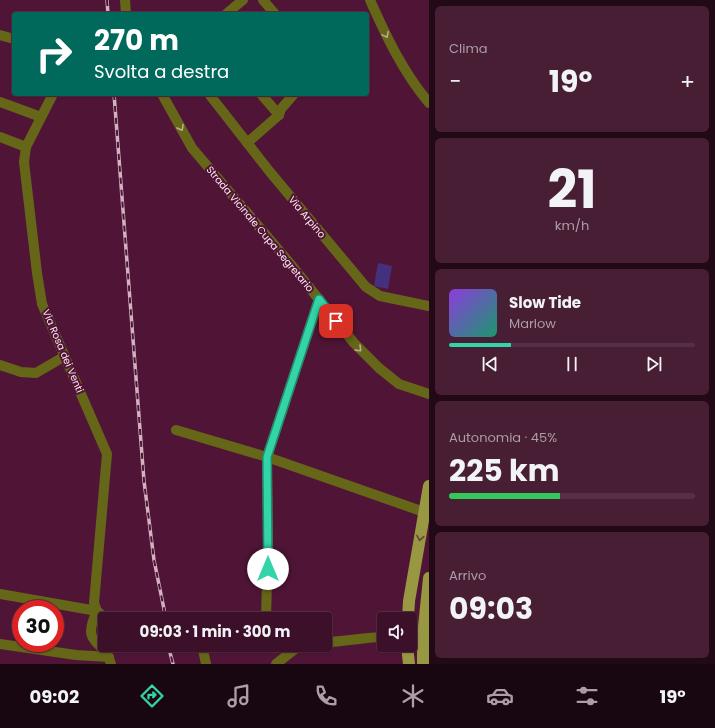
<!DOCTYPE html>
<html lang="it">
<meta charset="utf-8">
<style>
:root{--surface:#3c1028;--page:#471e34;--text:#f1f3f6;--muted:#ac9da8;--line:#553045;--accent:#33d4a8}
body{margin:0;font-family:Poppins,sans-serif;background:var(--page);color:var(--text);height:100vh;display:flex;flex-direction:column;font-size:15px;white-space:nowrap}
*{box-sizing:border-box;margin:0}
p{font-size:13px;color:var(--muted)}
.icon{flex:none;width:22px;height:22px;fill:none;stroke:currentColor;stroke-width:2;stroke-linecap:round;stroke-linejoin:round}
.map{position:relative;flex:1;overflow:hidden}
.panel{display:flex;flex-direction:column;gap:6px;padding:6px;background:#210916;width:286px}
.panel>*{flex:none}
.top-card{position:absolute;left:12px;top:12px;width:357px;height:84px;border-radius:4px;box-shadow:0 1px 3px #0004,0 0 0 1px var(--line);background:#00695c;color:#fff;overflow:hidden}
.controls{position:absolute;left:377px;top:612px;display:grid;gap:8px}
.controls a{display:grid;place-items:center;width:40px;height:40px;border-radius:4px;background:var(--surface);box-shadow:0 1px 3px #0004,0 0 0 1px var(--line);font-size:20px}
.speed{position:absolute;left:12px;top:600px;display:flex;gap:8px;font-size:20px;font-weight:700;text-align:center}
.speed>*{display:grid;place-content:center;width:52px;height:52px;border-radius:50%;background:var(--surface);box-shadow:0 1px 3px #0004,0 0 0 1px var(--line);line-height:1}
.speed .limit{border:6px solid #d22;background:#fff;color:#111}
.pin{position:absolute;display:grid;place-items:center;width:34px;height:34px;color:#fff;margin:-17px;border-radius:8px;box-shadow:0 2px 6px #0006}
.me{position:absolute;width:44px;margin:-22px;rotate:0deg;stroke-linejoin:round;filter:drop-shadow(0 0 3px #0008)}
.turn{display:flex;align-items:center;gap:14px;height:84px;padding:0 16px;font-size:18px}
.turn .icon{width:52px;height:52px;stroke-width:2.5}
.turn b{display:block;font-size:28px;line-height:34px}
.big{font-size:30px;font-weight:700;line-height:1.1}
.panel .card{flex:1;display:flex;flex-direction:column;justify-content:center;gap:6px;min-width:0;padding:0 14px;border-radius:6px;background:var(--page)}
.panel .dial{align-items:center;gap:0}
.dial b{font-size:52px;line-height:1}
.song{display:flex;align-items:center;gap:12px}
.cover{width:48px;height:48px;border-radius:6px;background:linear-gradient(135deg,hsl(270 70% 55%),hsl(160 70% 35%))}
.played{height:4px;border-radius:2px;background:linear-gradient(90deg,var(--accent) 25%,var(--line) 25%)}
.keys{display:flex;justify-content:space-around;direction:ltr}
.heat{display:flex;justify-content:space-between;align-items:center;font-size:22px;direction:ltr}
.charge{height:6px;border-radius:3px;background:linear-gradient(90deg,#34c759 45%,var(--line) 0)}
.trip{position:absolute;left:98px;top:612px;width:234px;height:40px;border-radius:4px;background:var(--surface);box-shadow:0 1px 3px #0004,0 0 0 1px var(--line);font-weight:700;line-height:40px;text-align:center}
.tab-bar{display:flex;height:64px;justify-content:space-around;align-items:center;background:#180610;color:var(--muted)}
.tab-bar .icon{width:28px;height:28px}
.tab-bar .selected{color:var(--accent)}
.tab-bar b{font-size:18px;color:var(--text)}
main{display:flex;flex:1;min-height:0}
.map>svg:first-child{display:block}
.green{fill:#43317e}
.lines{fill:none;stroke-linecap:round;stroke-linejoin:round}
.minor-tunnel{stroke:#6a3452;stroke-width:10;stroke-dasharray:10 5;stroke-linecap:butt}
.minor{stroke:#666618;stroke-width:10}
.major{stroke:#989842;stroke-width:12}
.rail-casing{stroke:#d2b1c1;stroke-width:3.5}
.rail{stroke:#501536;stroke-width:2;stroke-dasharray:6;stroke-linecap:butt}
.oneway{stroke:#baad8f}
.oneway2{stroke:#69433a}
.route-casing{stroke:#218a6d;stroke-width:10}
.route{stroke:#33d4a8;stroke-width:7}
.labels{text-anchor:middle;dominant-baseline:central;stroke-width:4;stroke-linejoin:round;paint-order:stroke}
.street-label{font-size:10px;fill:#ffe7f1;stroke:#501536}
</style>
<main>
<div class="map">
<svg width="429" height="664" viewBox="0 0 429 664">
<rect width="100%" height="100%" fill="#501536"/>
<polygon class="green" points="378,263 392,266 388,289 374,286"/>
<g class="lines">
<polyline class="minor-tunnel" points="148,619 179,618"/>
<g class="minor">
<polyline points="125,0 126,14"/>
<polyline points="263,0 275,14"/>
<path d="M370,0c16,36 33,72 59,103"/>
<polyline points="226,14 243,0"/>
<polyline points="0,35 14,39"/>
<polyline points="53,94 26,147 24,162 37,273 42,304 107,454 94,603 97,611"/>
<polyline points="162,94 192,148 288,261 354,343 379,368 399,384 429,394"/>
<polyline points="209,94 270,172 366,287 380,296 429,306"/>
<polyline points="261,94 279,115"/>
<polyline points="0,102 41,117"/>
<polyline points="0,137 26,147"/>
<polyline points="247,143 279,115 281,109 294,94"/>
<polyline points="0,365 21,372 36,373 65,356"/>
<polyline points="176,430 267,457 424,512"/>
<polyline points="0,594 97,611 104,617 109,619"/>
<path d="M97,611c-17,36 7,27 14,53"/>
<polyline points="179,618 196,619"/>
<polyline points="266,619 268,543 267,457 319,299"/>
<polyline points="410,636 429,635"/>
<path d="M325,642c20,0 39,-5 59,-5"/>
<polyline points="0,644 76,655 109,657"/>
<polyline points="202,645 206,664"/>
<polyline points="276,664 300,645"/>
</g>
<g class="major">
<polyline points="408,619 409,601 429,486"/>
<polyline points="407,645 409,664"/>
<polyline points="423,664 423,636 429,578"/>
</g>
<defs>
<g id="rail">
<polyline points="107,0 108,14"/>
<polyline points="114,94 144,481 154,560 166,619"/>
<polyline points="168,645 173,664"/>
</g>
</defs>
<use href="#rail" class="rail-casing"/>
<use href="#rail" class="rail"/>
</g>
<defs><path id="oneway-chevron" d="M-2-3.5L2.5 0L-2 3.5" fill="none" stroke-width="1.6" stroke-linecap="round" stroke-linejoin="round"/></defs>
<g class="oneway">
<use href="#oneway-chevron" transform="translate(386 35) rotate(62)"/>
<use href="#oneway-chevron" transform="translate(181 128) rotate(61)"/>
<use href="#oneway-chevron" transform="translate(359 349) rotate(44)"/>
</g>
<use class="oneway2" href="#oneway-chevron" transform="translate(420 538) rotate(100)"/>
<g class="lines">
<defs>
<polyline id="route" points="268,569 267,457 319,299 336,321"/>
</defs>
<use href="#route" class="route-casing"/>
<use href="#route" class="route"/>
</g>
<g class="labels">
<g class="street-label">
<text transform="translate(307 217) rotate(50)">Via Arpino</text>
<text transform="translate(260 229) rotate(50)">Strada Vicinale Cupa Segretario</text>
<text transform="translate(63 351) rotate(67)">Via Rosa dei Venti</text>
</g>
</g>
</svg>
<div class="controls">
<a><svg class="icon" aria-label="sound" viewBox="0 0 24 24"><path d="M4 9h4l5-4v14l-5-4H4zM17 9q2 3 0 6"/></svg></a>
</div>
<div class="speed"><div class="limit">30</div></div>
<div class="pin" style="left:336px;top:321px;background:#d93025"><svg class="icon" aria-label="arrive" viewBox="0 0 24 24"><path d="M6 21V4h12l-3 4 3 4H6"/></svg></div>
<svg class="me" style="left:268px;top:569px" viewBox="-20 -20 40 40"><circle r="19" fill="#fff"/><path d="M0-13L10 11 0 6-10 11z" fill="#33d4a8"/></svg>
<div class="trip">09:03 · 1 min · 300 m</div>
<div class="top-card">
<div class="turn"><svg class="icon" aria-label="right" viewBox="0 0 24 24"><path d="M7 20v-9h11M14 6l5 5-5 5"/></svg><div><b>270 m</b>Svolta a destra</div></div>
</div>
</div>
<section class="panel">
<div class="card"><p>Clima</p>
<div class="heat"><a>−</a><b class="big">19°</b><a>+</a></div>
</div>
<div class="card dial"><b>21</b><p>km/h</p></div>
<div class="card">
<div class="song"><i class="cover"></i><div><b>Slow Tide</b><p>Marlow</p></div></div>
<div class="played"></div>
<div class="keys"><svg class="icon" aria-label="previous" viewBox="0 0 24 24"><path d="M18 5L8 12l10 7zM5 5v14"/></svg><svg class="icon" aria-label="pause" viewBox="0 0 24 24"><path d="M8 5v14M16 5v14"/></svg><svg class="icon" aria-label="next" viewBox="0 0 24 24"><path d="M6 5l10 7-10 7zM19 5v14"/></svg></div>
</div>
<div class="card"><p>Autonomia · 45%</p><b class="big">225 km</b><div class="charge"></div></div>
<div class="card"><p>Arrivo</p><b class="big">09:03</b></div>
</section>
</main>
<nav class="tab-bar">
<b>09:02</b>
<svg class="icon selected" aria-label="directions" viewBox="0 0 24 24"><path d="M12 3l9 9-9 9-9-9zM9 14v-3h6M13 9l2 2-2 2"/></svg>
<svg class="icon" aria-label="music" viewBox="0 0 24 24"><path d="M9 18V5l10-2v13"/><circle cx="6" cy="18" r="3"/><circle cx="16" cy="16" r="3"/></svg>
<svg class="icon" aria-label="phone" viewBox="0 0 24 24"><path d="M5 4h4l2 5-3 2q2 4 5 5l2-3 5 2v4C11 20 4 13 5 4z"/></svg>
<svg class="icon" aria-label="climate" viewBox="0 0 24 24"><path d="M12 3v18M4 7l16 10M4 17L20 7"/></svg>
<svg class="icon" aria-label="car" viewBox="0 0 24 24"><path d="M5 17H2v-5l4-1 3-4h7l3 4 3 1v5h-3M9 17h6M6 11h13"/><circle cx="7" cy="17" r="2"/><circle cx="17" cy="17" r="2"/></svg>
<svg class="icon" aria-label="filters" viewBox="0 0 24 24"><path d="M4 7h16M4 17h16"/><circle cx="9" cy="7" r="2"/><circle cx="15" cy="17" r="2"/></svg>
<b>19°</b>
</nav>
